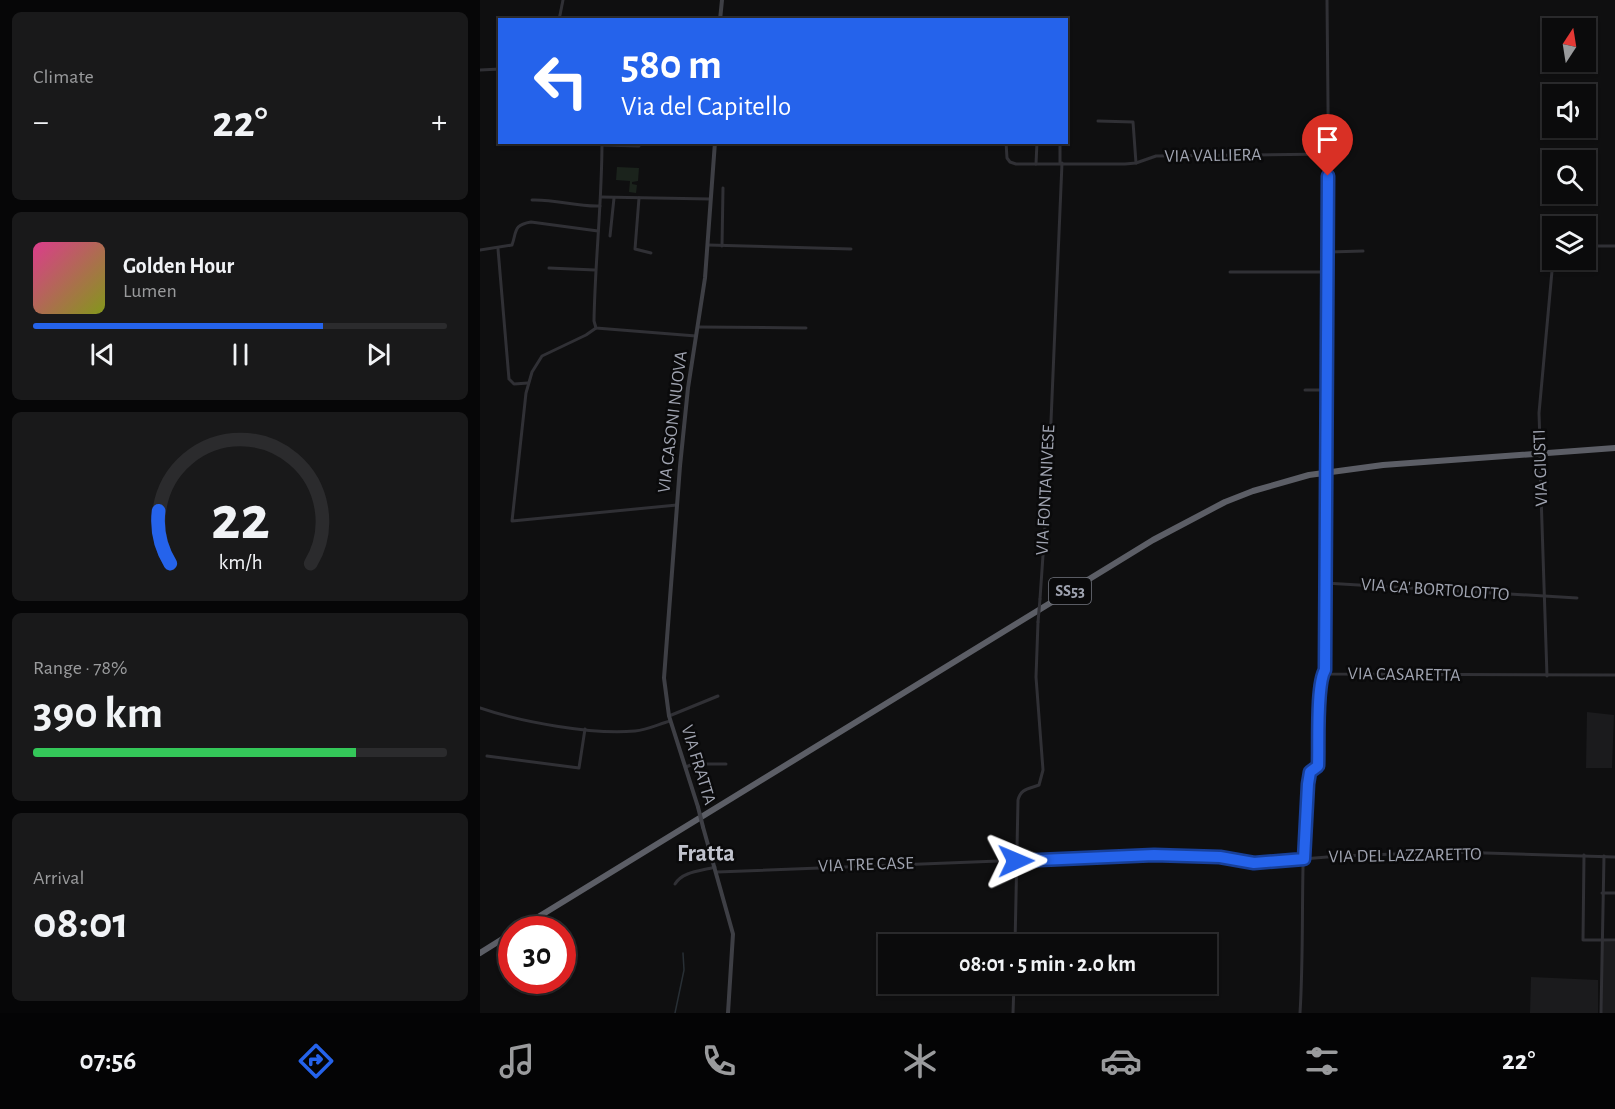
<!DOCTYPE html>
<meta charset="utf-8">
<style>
:root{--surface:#0b0b0c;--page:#19191a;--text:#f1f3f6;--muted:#9a9b9d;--line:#2b2b2d;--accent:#2563eb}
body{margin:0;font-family:"Alegreya Sans",sans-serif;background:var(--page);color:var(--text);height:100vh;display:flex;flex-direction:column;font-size:22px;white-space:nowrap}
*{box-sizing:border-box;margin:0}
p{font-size:20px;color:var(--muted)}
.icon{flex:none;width:33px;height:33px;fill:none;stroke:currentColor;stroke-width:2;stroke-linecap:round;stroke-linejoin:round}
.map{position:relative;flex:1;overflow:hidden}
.drawer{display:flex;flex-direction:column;gap:12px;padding:12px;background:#060607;width:480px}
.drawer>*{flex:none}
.top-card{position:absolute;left:18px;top:18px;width:570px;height:126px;border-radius:0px;box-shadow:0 2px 4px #0004,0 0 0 2px var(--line);background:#2563eb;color:#fff;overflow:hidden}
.needle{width:39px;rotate:12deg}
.fabs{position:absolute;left:1062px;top:18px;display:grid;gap:12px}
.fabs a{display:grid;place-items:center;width:54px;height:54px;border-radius:0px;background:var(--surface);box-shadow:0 2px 4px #0004,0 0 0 2px var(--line);font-size:30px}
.speed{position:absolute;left:18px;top:916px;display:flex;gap:12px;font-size:30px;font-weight:700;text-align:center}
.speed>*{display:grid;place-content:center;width:78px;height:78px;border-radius:50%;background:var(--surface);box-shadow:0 2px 4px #0004,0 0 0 2px var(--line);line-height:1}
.speed .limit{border:9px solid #d22;background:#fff;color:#111}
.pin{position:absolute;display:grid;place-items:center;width:51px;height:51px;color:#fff;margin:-62px -26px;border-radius:50% 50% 50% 0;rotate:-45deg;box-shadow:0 0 6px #0007}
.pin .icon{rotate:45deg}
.me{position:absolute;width:66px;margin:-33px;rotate:89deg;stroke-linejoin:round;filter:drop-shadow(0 0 4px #0008)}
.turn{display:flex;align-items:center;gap:21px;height:126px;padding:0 24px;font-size:27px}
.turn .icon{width:78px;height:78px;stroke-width:2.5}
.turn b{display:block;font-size:42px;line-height:51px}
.big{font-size:45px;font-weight:700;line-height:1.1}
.drawer .widget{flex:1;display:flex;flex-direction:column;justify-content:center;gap:9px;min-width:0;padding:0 21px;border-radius:9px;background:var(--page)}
.drawer .dial{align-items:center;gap:0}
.dial svg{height:156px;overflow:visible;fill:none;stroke:var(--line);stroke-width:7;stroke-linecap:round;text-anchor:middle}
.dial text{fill:var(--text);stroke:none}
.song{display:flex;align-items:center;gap:18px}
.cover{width:72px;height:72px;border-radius:9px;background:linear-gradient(135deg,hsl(330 70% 55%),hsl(70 70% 35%))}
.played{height:6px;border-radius:3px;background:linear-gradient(90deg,var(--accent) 70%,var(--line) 70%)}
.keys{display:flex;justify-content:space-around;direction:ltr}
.heat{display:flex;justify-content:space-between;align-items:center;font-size:33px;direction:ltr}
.charge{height:9px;border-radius:4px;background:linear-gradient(90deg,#34c759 78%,var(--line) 0)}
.trip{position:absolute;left:398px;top:934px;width:339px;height:60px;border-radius:0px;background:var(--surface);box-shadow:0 2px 4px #0004,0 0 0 2px var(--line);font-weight:700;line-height:60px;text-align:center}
.menu{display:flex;height:96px;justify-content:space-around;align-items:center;background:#040405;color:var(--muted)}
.menu .icon{width:42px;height:42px}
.menu .on{color:var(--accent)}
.menu b{font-size:27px;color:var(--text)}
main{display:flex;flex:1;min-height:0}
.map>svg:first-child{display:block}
.built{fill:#1b1b1d}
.green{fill:#1b231c}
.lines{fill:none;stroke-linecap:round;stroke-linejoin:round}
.stream{stroke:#282f35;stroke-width:1.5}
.street{stroke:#303035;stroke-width:3}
.secondary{stroke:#3e3f45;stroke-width:4}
.highway{stroke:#5c5e66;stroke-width:6}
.street-bridge{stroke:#303035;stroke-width:3}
.secondary-bridge{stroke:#3e3f45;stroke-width:4}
.route-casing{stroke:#184099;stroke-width:15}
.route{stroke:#2563eb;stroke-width:10}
.labels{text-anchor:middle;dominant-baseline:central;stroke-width:5;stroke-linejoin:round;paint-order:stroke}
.shield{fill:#0a0a0b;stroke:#73767f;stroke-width:1.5}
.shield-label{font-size:16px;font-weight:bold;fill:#a0a4b1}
.street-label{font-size:18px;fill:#a0a4b1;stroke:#0a0a0b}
.district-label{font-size:24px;font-weight:bold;fill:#c1c3cd;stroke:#0a0a0b}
</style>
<main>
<section class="drawer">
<div class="widget"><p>Climate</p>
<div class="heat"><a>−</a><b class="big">22°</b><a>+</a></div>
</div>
<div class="widget">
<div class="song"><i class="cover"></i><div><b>Golden Hour</b><p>Lumen</p></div></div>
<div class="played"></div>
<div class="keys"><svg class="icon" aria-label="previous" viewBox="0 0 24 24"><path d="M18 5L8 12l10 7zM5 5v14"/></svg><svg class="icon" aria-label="pause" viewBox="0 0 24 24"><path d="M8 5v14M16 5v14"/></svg><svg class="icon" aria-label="next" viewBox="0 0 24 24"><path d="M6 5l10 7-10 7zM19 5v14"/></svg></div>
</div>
<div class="widget dial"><svg viewBox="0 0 100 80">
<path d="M14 69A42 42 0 1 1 86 69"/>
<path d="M14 69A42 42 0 0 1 8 42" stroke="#2563eb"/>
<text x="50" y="56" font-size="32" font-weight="700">22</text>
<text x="50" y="72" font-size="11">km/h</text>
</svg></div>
<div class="widget"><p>Range · 78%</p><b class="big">390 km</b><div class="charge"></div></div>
<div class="widget"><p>Arrival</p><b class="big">08:01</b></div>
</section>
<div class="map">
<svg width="1135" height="1013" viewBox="0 0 1135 1013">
<rect width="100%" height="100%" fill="#0f0f10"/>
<g class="built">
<polygon points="1107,712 1134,715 1132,768 1106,768"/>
<polygon points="1123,941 1135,942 1135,1013 1122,1013"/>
<polygon points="1051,977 1118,980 1118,1013 1050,1013"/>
</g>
<polygon class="green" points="137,167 159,168 158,181 152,182 152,184 157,185 156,193 149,192 150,181 136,180"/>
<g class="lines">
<polyline class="stream" points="195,1013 204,970 203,953"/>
<g class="street">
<polyline points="847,0 849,210 847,444"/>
<polyline points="79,20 83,0"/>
<polyline points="0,70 20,69"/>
<polyline points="618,121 653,122 656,163"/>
<path d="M122,142c0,60 -7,119 -8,179l2,7 100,8"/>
<polyline points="526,142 527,158 530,162 536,164 645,164 656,163 676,156 848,154"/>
<polyline points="580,142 580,163"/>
<polyline points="122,145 159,146"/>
<polyline points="556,164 557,142"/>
<polyline points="121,197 230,199"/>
<polyline points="159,198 155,249 171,253"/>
<path d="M52,200c23,-1 45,7 68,6"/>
<polyline points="130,236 134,198"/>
<polyline points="228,245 371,249"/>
<polyline points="242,246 243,188"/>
<polyline points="1106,246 1135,246"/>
<polyline points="18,249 29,379 34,384 48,383"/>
<path d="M0,250l32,-5c5,-14 1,-20 19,-23l67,9"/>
<polyline points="849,252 883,251"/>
<polyline points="69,268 115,270"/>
<polyline points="750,272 849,272"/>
<polyline points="218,327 326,328"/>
<polyline points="116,328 106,335 62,356 52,372 46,393 32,521 197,505"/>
<polyline points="825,390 847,390"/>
<polyline points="1060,443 1059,413 1073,260"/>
<polyline points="1060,464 1067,676"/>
<polyline points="846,501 844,666 850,674 1135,675"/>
<polyline points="845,583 1097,598"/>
<polyline points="560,599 569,468 582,163"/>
<path d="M0,708c41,14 112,27 155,23 12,-1 24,-7 35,-10"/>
<polyline points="189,716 238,696"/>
<polyline points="7,756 99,768 105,729"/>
<polyline points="206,767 213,764 246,764"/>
<polyline points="1104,855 1103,940 1135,940"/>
<polyline points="237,872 674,855 740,857 774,863 859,856 974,852 1135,857"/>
<path d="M195,884c8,-13 27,-13 40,-17"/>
<polyline points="1122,893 1135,893"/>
<path d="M535,945l3,-145c3,-12 11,-11 21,-15l4,-15 -7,-93 2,-55"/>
<polyline points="533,1013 534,984"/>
<path d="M820,1013c5,-79 -1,-162 9,-241l9,-6 4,-90 3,-5"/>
<polyline points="1121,1013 1124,856"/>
</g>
<g class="secondary">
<polyline points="240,20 242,0"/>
<polyline points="218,807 189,716 184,678 200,466 208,388 225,278 235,142"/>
<polyline points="223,827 253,934 248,1013"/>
</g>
<g class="highway">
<polyline points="37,930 673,540 745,502 773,491 829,475 903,465 1135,448"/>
<polyline points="0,953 32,933"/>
</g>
<g class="street-bridge">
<polyline points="1060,443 1060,464"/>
<polyline points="846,501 847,444"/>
<polyline points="558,622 560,599"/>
</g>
<polyline class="secondary-bridge" points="218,807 223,827"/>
</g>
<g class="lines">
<defs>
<path id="route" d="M536,861l138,-6 66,2 34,6 50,-4 4,-75 2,-12 8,-6c1,-20 -2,-82 7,-96l3,-494"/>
</defs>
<use href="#route" class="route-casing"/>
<use href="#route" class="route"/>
</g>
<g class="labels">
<rect class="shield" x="569" y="578" width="42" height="26" rx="4.5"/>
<g class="shield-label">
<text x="590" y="591">SS53</text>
</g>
<g class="street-label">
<text transform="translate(733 156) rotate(-1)">VIA VALLIERA</text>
<text transform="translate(193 422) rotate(-83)">VIA CASONI NUOVA</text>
<text transform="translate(1061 468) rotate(-92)">VIA GIUSTI</text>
<text transform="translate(566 490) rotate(-87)">VIA FONTANIVESE</text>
<text transform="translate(955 590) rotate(4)">VIA CA' BORTOLOTTO</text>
<text transform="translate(924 675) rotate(1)">VIA CASARETTA</text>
<text transform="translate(218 765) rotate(73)">VIA FRATTA</text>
<text transform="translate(925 856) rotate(-1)">VIA DEL LAZZARETTO</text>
<text transform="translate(386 865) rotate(-2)">VIA TRE CASE</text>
</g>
<g class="district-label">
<text x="226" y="854">Fratta</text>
</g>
</g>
</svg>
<div class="fabs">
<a><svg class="needle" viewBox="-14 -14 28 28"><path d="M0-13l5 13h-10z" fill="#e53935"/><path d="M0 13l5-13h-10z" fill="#9a9b9d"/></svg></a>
<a><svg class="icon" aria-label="sound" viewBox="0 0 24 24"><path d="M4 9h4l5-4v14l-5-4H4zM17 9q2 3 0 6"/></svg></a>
<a><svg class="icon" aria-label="search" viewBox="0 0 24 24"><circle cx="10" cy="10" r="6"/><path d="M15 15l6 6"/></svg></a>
<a><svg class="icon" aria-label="layers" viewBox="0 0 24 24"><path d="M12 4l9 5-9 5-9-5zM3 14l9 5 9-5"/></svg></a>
</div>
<div class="speed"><div class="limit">30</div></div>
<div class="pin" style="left:848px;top:176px;background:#d93025"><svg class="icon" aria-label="arrive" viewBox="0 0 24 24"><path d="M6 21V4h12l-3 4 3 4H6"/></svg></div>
<svg class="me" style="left:536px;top:861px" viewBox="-20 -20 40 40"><path d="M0-17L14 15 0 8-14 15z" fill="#2563eb" stroke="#fff" stroke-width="4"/></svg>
<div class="trip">08:01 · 5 min · 2.0 km</div>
<div class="top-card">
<div class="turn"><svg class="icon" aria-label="left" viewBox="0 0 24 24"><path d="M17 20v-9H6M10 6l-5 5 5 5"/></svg><div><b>580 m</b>Via del Capitello</div></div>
</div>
</div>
</main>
<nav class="menu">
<b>07:56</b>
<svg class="icon on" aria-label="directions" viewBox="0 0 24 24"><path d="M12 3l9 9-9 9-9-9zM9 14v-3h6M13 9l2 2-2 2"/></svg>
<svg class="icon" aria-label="music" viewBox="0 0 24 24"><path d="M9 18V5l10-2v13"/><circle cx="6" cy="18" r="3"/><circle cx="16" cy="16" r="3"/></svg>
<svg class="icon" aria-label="phone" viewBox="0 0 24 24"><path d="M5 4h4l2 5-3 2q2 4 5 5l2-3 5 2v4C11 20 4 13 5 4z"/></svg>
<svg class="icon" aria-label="climate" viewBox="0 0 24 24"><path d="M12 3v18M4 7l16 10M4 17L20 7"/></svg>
<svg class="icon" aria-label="car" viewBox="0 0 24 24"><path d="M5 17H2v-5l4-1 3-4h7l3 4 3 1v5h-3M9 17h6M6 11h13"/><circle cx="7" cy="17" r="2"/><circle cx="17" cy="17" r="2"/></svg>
<svg class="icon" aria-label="filters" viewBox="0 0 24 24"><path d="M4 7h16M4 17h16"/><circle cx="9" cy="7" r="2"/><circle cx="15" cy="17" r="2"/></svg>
<b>22°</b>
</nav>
